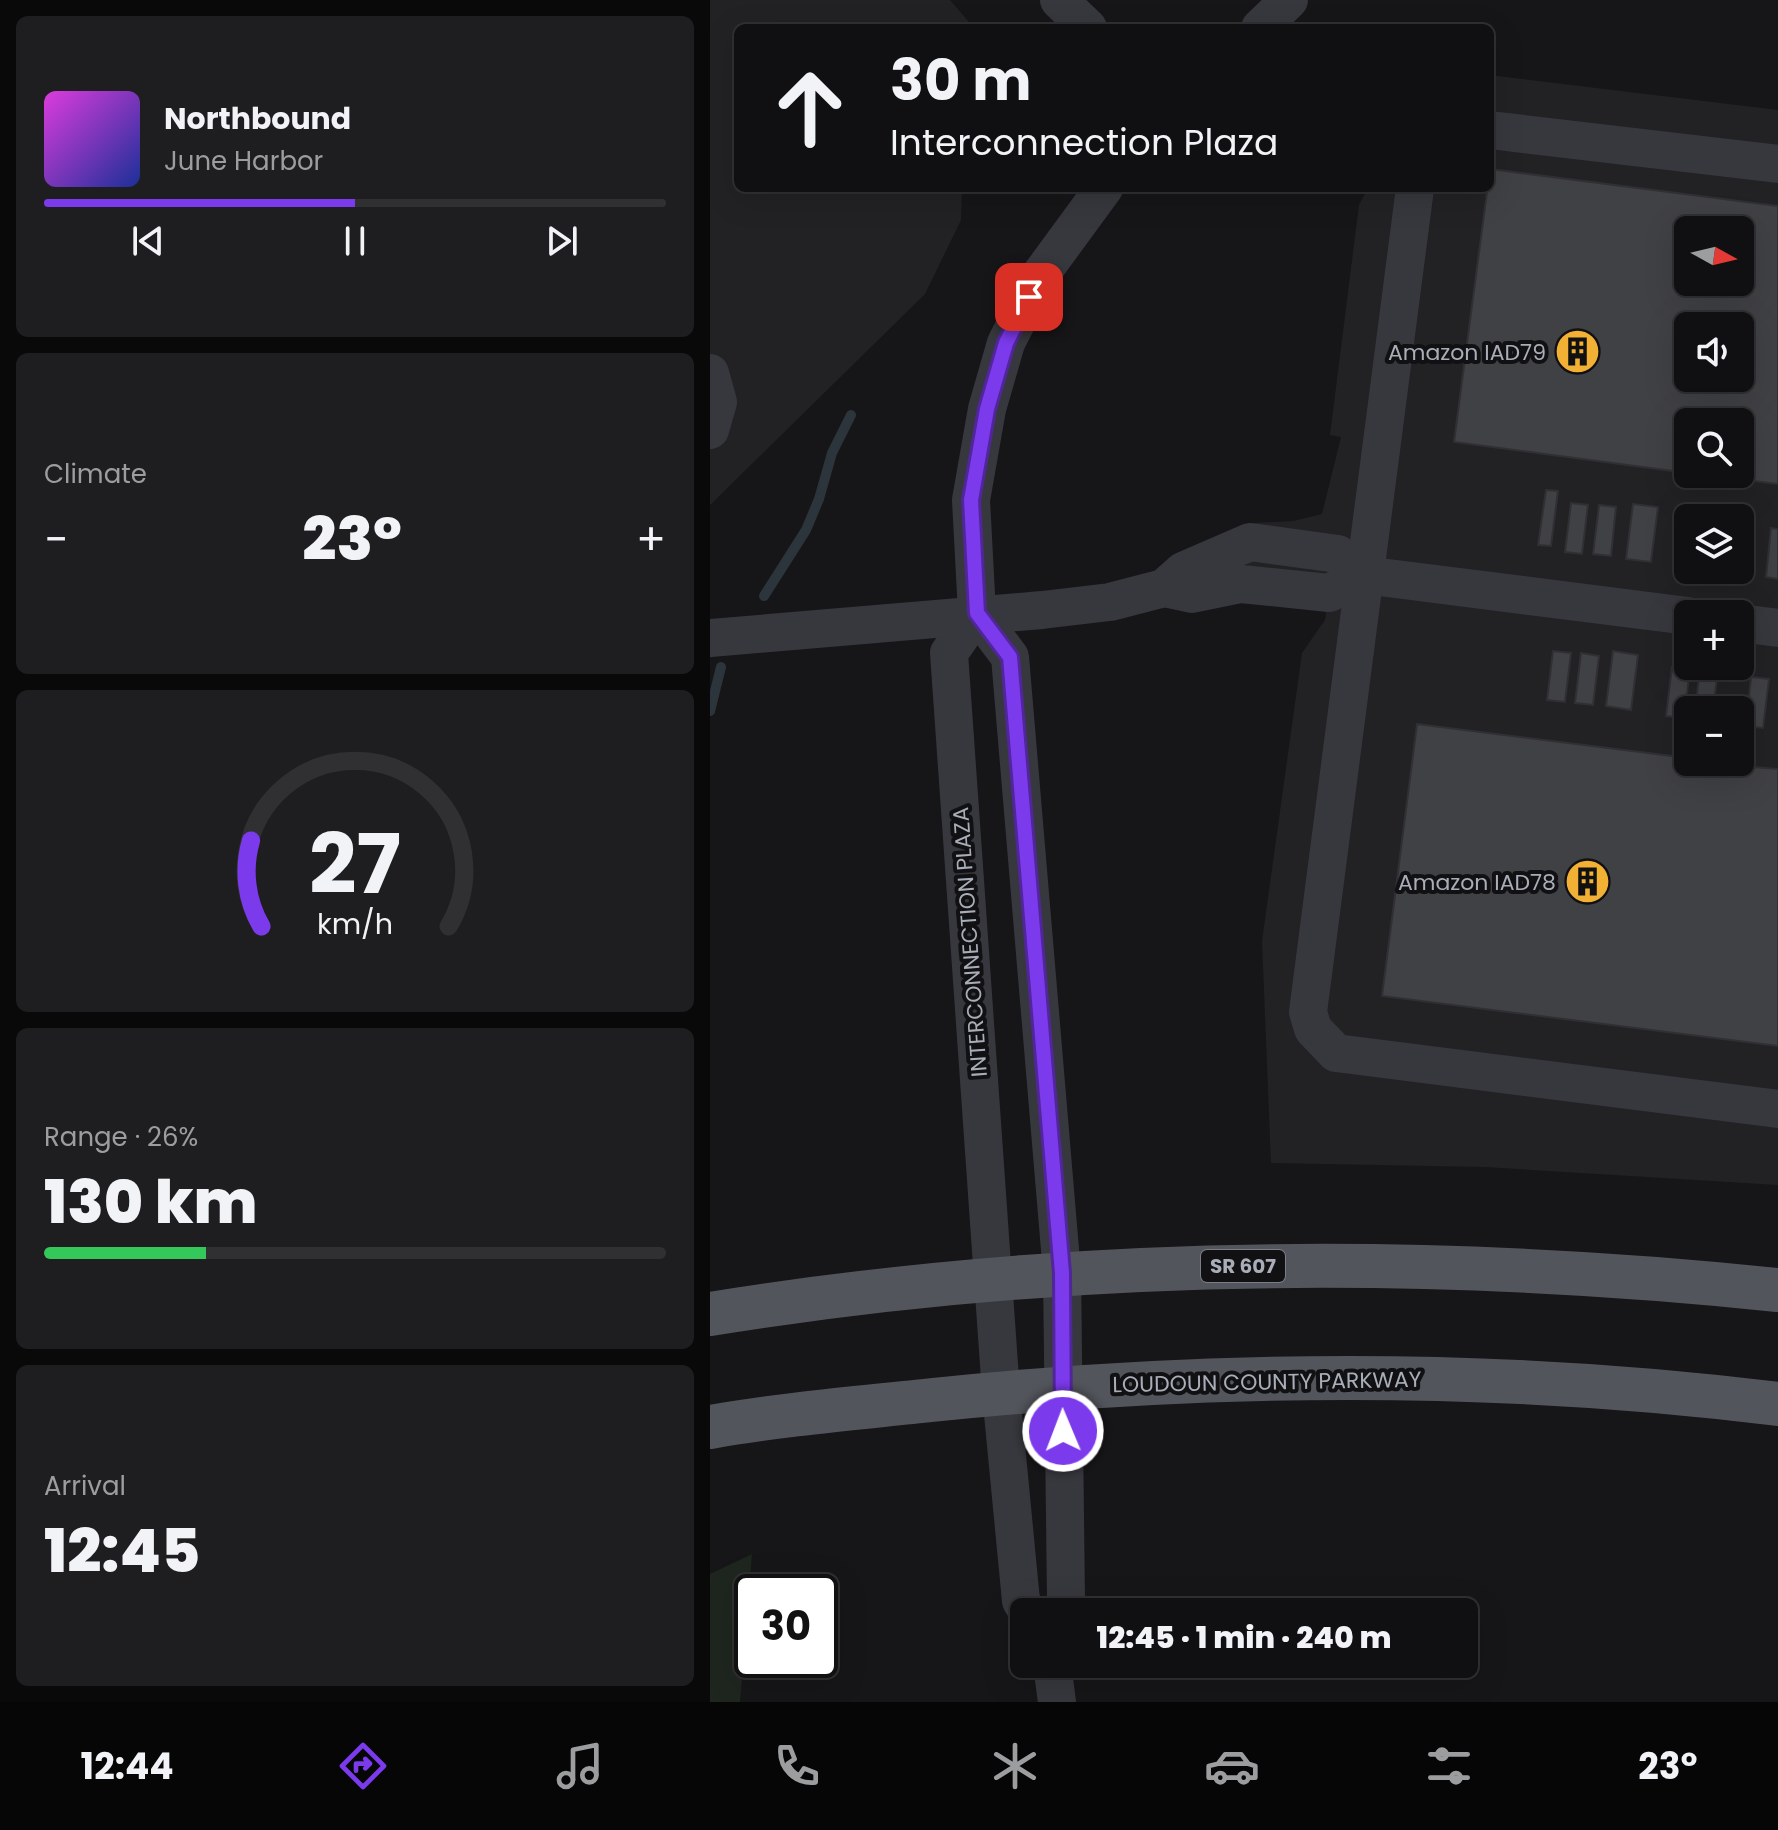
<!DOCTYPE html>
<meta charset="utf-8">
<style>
:root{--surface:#101012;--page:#1e1e20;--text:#f1f3f6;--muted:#9c9d9f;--line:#303032;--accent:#7c3aed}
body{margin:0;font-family:Poppins,sans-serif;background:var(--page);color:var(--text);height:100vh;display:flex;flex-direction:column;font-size:30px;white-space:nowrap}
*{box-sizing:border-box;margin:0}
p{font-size:26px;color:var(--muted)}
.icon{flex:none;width:44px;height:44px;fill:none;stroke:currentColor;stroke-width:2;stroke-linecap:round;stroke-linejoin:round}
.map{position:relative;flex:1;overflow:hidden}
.side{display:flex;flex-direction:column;gap:16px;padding:16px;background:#09090a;width:710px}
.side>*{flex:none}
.top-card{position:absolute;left:24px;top:24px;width:760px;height:168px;border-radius:12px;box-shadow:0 8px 32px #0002,0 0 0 2px var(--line);background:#101012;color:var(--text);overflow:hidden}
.needle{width:52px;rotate:98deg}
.controls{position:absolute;left:964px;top:216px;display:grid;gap:16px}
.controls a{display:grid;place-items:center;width:80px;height:80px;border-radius:12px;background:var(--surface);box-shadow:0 8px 32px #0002,0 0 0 2px var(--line);font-size:40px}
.speed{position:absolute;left:24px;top:1574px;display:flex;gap:16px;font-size:40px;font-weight:700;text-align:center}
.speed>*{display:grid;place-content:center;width:104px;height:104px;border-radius:50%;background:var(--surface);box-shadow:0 8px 32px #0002,0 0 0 2px var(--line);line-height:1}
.speed .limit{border:4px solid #111;border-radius:12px;background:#fff;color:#111}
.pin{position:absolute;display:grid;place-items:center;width:68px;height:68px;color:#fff;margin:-34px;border-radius:16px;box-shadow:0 4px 12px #0006}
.me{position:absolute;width:88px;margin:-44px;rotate:359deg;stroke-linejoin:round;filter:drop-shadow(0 0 6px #0008)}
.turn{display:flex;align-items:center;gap:28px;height:168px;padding:0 24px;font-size:36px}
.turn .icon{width:104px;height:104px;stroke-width:2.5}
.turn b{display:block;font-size:56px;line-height:68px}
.big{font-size:60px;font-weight:800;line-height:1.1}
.side .tile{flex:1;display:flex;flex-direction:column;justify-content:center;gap:12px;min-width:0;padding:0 28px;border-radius:12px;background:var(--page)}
.side .dial{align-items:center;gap:0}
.dial svg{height:208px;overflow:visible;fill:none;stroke:var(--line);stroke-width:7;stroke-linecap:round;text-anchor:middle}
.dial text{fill:var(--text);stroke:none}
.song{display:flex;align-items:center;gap:24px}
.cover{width:96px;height:96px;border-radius:12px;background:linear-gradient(135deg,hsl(300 70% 55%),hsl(230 70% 35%))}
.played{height:8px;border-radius:4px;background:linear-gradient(90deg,var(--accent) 50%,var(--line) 50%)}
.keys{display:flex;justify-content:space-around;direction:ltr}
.heat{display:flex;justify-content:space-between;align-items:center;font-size:44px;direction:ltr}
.charge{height:12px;border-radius:6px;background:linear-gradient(90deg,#34c759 26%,var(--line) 0)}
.trip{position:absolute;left:300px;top:1598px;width:468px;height:80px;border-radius:12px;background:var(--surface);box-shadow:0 8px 32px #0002,0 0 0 2px var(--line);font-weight:800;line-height:80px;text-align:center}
.dock{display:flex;height:128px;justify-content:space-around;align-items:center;background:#060607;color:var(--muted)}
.dock .icon{width:56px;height:56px}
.dock .active{color:var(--accent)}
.dock b{font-size:36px;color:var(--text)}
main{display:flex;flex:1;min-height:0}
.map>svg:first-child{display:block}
.built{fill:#222225;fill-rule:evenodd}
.green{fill:#1e261f}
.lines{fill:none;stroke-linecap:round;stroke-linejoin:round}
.stream{stroke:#2c353c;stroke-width:10}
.building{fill:#404145;stroke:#303034;stroke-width:2;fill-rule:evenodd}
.minor{stroke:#37383d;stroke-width:38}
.major{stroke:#53555c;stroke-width:44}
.route-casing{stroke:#51269a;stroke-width:20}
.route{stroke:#7c3aed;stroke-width:14}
.labels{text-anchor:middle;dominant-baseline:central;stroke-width:8;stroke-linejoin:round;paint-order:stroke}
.shield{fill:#111113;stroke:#7b7e86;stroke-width:2}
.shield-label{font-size:20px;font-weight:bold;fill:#a8adb8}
.poi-label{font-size:22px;fill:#a8adb8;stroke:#111113;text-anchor:end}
.street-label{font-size:22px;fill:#a8adb8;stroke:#111113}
</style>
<main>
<section class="side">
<div class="tile">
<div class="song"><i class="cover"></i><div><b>Northbound</b><p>June Harbor</p></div></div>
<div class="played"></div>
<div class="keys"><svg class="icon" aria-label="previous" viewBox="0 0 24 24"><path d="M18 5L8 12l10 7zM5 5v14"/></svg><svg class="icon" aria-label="pause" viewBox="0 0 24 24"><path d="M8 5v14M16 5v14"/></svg><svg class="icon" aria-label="next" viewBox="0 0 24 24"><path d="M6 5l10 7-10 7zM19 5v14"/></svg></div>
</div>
<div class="tile"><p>Climate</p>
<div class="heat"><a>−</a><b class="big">23°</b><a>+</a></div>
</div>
<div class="tile dial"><svg viewBox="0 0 100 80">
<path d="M14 69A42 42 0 1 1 86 69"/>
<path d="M14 69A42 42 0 0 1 10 36" stroke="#7c3aed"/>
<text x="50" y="56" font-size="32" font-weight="700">27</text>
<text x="50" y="72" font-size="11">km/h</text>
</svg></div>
<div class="tile"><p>Range · 26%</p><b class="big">130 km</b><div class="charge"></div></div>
<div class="tile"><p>Arrival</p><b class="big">12:45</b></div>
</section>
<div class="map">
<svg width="1068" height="1702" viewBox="0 0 1068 1702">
<rect width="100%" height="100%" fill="#161618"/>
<g class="built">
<polygon points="0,0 240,0 258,21 257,28 28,28 28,188 252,188 251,220 215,294 0,505"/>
<path d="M780,75l288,35v1075l-293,-18 -214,-4 -9,-222 40,-288 23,-33 6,-40 -85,-9 7,-48 40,-2 29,-7 19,-77 -11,-2 29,-230 9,-17h122zM978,230h52v52h-52zM978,326h52v52h-52zM978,422h52v52h-52zM978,518h52v52h-52zM978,614h52v52h-52zM978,710h52v52h-52z"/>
</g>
<polygon class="green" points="42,1554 30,1702 0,1702 0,1574"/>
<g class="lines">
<g class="stream">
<polyline points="54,596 96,530 109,499 122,453 141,415"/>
<polyline points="0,711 11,667"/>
</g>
</g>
<g class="building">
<path d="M780,169l288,37v278l-80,-10h42v-52h-52v51l-234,-31zM978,230h52v52h-52zM978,326h52v52h-52z"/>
<polygon points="836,490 848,491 841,546 828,545"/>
<polygon points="861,503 878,505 872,554 855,552"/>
<polygon points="923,504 948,507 941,562 916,559"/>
<polygon points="889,505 906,507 901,556 883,554"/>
<polygon points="1061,528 1068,529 1068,579 1056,577"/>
<polygon points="843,651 861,653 855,702 837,700"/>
<polygon points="903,651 928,655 921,710 896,706"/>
<polygon points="871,653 889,656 883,705 865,703"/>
<polygon points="962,667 980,669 974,718 956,716"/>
<polygon points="990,669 1008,671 1003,710 985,710"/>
<polygon points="1041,677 1059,679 1053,728 1036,726"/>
<polygon points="707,724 978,758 978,762 1068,769 1068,1046 672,996"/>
</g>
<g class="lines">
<g class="minor">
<polyline points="349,0 378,28"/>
<polyline points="550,28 579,0"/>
<polyline points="780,130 1068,164"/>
<polyline points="705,188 598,1012 603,1029 626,1053 1068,1109"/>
<polyline points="0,373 8,402 0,430"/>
<polyline points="454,588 473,571 540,542 628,554 654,575 978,616"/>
<polyline points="267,613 239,653 291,1393 311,1601 318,1612"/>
<polyline points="1030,623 1068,628"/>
<polyline points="0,638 332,610 400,602 454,588 482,594 531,584 619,593 654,575"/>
<polyline points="351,1612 356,1599 352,1273 300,657 267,613 261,500 277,409 296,343 331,274 394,188"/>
<polyline points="342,1664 347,1702"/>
</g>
<g class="major">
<path d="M0,1314c353,-57 713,-61 1068,-24"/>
<path d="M0,1427c74,-13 148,-19 222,-27 281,-29 565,-31 846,4"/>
</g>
</g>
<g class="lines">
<defs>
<polyline id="route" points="319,297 296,343 277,409 261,500 267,613 300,657 352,1273 353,1431"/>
</defs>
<use href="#route" class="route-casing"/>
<use href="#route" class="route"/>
</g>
<defs>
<symbol id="building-disc" viewBox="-11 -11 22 22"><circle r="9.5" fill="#f2b134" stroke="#111113"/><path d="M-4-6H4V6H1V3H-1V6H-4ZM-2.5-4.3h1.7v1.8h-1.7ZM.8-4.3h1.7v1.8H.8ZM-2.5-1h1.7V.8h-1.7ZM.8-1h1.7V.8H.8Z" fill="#111"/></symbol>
</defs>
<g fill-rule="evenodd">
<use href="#building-disc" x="842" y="326" width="51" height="51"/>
<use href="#building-disc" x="852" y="856" width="51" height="51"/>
</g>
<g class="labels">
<rect class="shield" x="491" y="1250" width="84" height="32" rx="6"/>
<g class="shield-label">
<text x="533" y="1266">SR 607</text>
</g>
<g class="poi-label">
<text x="836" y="352">Amazon IAD79</text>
<text x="846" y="882">Amazon IAD78</text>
</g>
<g class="street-label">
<text transform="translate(260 942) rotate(-94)">INTERCONNECTION PLAZA</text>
<text transform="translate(557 1382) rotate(-1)">LOUDOUN COUNTY PARKWAY</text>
</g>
</g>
</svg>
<div class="controls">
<a><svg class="needle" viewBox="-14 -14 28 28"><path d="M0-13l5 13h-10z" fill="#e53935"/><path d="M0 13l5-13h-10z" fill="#9c9d9f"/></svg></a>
<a><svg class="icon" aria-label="sound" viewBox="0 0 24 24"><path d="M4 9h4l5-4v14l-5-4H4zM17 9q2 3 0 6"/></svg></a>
<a><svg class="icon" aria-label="search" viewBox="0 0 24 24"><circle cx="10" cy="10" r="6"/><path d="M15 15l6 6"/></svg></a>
<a><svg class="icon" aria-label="layers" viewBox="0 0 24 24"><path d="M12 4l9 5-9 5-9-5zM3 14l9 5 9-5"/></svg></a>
<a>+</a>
<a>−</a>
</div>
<div class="speed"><div class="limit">30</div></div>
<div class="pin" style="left:319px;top:297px;background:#d93025"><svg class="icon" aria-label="arrive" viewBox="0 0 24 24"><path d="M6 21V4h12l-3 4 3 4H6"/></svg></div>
<svg class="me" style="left:353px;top:1431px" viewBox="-20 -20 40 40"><circle r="17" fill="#7c3aed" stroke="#fff" stroke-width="3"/><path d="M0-11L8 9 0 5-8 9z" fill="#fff"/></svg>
<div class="trip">12:45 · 1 min · 240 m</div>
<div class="top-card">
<div class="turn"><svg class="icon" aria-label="ahead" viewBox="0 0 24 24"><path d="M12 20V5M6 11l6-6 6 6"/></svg><div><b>30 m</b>Interconnection Plaza</div></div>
</div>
</div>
</main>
<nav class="dock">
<b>12:44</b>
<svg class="icon active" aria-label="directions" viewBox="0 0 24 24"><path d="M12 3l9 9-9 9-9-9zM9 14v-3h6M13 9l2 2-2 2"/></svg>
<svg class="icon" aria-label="music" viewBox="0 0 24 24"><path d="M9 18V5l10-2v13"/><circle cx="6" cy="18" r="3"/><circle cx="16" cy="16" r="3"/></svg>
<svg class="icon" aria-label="phone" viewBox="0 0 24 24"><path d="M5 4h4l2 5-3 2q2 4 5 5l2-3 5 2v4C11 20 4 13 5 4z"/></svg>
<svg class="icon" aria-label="climate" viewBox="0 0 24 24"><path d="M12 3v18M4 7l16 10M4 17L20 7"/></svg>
<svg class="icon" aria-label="car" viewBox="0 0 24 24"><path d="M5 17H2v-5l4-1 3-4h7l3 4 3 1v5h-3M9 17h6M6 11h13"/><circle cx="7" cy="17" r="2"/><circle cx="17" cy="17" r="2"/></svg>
<svg class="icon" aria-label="filters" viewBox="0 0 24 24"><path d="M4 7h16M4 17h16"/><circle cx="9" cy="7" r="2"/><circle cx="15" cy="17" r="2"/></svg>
<b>23°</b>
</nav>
